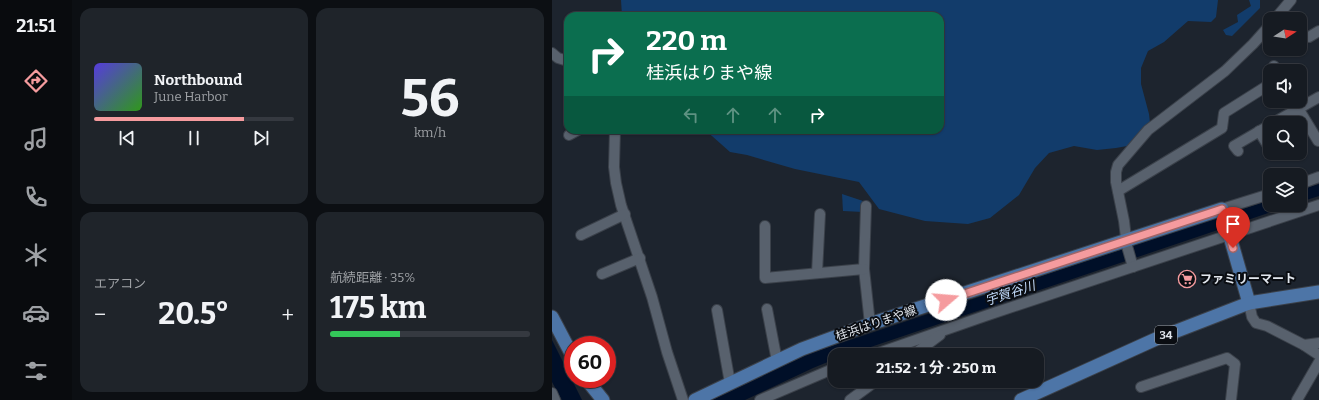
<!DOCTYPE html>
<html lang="ja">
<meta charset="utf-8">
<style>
:root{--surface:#161b22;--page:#1f242a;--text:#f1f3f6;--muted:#9ea1a5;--line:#353940;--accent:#f59b9e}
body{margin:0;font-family:Bitter,"Noto Sans JP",serif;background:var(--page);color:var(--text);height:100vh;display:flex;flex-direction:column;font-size:15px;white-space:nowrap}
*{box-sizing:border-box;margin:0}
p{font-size:13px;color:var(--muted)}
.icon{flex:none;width:22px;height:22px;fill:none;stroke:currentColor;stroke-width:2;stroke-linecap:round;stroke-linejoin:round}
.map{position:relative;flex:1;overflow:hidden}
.details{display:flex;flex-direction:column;gap:8px;padding:8px;background:#0c0f13;width:480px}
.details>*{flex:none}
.hud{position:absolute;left:12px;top:12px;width:380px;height:122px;border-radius:12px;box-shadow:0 1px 3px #0004,0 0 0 1px var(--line);background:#0b6e4f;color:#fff;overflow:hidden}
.needle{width:26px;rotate:78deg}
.buttons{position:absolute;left:711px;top:12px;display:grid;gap:8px}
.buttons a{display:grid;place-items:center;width:44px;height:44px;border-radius:8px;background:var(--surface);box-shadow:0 1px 3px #0004,0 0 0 1px var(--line);font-size:20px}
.speed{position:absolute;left:12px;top:336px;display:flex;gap:8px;font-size:20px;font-weight:700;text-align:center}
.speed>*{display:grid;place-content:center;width:52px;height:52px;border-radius:50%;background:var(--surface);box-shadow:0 1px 3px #0004,0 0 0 1px var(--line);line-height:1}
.speed .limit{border:6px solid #d22;background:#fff;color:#111}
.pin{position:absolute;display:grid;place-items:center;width:34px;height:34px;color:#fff;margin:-41px -17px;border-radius:50% 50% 50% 0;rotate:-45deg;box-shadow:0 0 4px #0007}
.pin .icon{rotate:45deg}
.me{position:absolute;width:44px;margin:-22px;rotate:72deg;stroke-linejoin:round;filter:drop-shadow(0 0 3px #0008)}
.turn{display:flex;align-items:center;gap:14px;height:84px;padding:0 16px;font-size:18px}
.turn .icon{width:52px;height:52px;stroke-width:2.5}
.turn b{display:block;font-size:28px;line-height:34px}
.lanes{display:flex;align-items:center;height:38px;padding:0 16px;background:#0003;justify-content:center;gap:20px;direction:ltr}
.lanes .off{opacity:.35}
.big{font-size:30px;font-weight:700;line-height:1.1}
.details .card{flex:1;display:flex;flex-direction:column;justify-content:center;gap:6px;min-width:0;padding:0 14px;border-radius:12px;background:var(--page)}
.details .dial{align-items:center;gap:0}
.dial b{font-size:52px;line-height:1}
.song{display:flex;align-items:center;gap:12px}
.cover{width:48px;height:48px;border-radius:6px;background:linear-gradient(135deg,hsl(250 70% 55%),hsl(110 70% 35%))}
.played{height:4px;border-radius:2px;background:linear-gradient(90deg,var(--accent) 75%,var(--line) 75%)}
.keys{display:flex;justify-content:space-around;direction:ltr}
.heat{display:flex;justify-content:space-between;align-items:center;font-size:22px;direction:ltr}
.charge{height:6px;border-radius:3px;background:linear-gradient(90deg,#34c759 35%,var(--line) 0)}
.details .tiles{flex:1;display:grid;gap:8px;grid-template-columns:repeat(2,1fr)}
.trip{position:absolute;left:276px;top:348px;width:216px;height:40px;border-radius:12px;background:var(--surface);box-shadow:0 1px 3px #0004,0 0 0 1px var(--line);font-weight:700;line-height:40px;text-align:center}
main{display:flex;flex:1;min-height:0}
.tabs{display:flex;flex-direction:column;width:72px;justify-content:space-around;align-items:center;background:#090b0e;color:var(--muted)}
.tabs .icon{width:28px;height:28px}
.tabs .selected{color:var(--accent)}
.tabs b{font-size:18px;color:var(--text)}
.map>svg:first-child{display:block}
.green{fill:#123c6b}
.water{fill:#000f28}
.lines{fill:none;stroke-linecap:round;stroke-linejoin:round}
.minor-casing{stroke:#3b414a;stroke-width:12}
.major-casing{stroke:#3b414a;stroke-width:15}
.minor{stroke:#58616d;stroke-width:10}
.major{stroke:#4d75a7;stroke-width:13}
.route-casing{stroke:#9f6567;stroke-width:10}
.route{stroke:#f59b9e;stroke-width:7}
.labels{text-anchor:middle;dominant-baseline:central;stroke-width:4;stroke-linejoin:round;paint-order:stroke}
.shield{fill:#0a0d12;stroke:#a0a5ab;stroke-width:1}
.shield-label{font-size:11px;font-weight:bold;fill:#e1e6ed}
.poi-label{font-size:12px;font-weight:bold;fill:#e1e6ed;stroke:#0a0d12;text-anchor:start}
.street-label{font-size:12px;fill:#e1e6ed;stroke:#0a0d12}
.water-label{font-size:13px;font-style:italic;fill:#c3dcfc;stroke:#0a0d12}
</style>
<main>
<nav class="tabs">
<b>21:51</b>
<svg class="icon selected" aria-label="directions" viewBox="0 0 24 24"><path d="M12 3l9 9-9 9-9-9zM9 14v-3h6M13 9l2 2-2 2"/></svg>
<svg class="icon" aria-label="music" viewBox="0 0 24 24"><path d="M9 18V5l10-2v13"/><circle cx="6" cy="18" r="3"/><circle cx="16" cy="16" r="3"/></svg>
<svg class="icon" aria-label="phone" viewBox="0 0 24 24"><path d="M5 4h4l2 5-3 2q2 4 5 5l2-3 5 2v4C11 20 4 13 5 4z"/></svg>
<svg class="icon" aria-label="climate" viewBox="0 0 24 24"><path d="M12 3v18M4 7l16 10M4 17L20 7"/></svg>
<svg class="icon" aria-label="car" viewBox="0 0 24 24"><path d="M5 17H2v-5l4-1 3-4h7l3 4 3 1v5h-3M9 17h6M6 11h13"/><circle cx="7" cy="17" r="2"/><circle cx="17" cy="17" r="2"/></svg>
<svg class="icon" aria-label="filters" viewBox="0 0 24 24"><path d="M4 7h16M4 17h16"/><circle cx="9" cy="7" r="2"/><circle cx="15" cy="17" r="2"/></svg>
</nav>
<section class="details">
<div class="tiles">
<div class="card">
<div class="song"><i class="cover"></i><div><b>Northbound</b><p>June Harbor</p></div></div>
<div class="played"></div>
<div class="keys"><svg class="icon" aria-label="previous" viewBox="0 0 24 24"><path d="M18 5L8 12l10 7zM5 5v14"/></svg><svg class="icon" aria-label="pause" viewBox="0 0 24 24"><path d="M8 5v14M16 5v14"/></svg><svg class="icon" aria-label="next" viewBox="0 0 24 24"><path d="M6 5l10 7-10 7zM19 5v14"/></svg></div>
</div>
<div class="card dial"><b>56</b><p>km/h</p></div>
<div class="card"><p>エアコン</p>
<div class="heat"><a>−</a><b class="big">20.5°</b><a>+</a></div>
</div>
<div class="card"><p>航続距離 · 35%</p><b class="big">175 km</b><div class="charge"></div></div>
</div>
</section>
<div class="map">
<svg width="767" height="400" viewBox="0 0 767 400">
<rect width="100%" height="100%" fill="#1d242e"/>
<g class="green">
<polygon points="69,0 666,0 664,17 659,22 636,21 612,42 596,51 589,68 589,84 597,114 599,132 586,144 564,148 545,150 522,146 497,153 483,168 467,195 438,218 416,224 373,221 327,209 307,182 243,169 195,155 178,152 160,136 152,130 388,130 388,16 70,16"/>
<polygon points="697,0 708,0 708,8 680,36 674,35 671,30 686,22 685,15 699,6"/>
<polygon points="290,194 311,201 311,212 291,211"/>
</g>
<g class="water">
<polygon points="767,184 767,196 748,202 748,190"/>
<polygon points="718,200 718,205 740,205 295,355 283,355 283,359 261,368 193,400 160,400 256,354"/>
<polygon points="0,340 30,400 10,400 0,382"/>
</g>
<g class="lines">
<defs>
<g id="minor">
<polyline points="723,19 739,0"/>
<polyline points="757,37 767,31"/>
<polyline points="0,53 6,58 16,61"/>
<polyline points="722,66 725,71"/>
<polyline points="746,108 766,141"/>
<polyline points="721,123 767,97"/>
<polyline points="63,130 62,167 64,183 69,205 100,297 115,352 131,400"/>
<polyline points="707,131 718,149"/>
<polyline points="17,135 26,130"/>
<polyline points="686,151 682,146 718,125"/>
<polyline points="748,184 767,177"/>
<polyline points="566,191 670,128 672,113 718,84"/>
<polyline points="314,206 312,269 318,324"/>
<polyline points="670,209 718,194"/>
<polyline points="213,226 213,278 312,269"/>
<polyline points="29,235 73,214"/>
<polyline points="581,267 575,246 572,221 564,182 564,172 566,165 596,130 673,71 701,44 718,25"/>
<polyline points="265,273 268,214"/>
<polyline points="50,274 88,258"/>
<polyline points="697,303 700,317 704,323 715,326 752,345 767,355"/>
<polyline points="215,309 225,361"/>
<polyline points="165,310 178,383"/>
<polyline points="752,345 767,343"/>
<polyline points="321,355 433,316 767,205"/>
<polyline points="361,355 388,335"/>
<polyline points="589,387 675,358 683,364 679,400"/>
<polyline points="0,393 3,400"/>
<polyline points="208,400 283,368"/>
<polyline points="298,400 324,381"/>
<polyline points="745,400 767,362"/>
</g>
<g id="major">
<polyline points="0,317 21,357"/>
<polyline points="34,379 51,400"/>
<polyline points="143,400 250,349 318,324 670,209 697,303"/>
<polyline points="469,400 604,339 697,303 767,292"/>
</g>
</defs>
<use href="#minor" class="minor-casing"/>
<use href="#major" class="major-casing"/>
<use href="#minor" class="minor"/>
<use href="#major" class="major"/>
</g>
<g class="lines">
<defs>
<polyline id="route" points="394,300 670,209 681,248"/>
</defs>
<use href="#route" class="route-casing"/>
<use href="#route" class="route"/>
</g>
<defs>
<symbol id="supermarket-ring" viewBox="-11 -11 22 22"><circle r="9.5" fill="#0a0d12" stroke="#f59b9e" stroke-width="1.5"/><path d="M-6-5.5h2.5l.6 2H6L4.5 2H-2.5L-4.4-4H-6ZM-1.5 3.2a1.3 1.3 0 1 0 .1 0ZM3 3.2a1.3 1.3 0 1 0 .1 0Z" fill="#f59b9e"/></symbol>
</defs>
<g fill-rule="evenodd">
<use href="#supermarket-ring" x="625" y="269" width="20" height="20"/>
</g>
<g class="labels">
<rect class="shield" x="603" y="326" width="22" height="18" rx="3"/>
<g class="shield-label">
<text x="614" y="335">34</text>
</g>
<g class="poi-label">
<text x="648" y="279">ファミリーマート</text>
</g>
<g class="street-label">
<text transform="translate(324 323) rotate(-19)">桂浜はりまや線</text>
</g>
<g class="water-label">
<text transform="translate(458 293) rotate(-18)">宇賀谷川</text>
</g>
</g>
</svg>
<div class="buttons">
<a><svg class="needle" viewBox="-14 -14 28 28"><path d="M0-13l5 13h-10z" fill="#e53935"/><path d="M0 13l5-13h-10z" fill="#9ea1a5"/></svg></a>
<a><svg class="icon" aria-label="sound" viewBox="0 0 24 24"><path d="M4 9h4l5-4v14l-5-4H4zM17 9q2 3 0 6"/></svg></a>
<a><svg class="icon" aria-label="search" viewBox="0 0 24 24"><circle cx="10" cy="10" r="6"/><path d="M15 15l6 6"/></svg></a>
<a><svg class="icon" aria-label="layers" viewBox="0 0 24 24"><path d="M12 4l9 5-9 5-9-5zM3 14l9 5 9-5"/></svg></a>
</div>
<div class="speed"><div class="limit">60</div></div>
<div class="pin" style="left:681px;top:248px;background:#d93025"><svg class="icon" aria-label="arrive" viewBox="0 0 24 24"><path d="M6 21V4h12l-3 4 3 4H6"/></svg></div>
<svg class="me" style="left:394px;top:300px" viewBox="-20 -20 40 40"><circle r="19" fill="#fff"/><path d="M0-13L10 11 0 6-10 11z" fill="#f59b9e"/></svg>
<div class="trip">21:52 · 1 分 · 250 m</div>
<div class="hud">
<div class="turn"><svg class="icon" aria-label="right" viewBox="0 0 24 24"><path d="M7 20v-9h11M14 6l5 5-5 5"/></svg><div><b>220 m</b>桂浜はりまや線</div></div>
<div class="lanes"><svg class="icon off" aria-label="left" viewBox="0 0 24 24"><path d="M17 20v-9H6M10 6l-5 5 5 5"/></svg><svg class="icon off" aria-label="ahead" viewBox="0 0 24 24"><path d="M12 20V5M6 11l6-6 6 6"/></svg><svg class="icon off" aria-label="ahead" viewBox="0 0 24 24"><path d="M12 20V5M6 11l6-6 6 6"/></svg><svg class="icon" aria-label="right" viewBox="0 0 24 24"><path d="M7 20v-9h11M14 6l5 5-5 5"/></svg></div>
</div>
</div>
</main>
